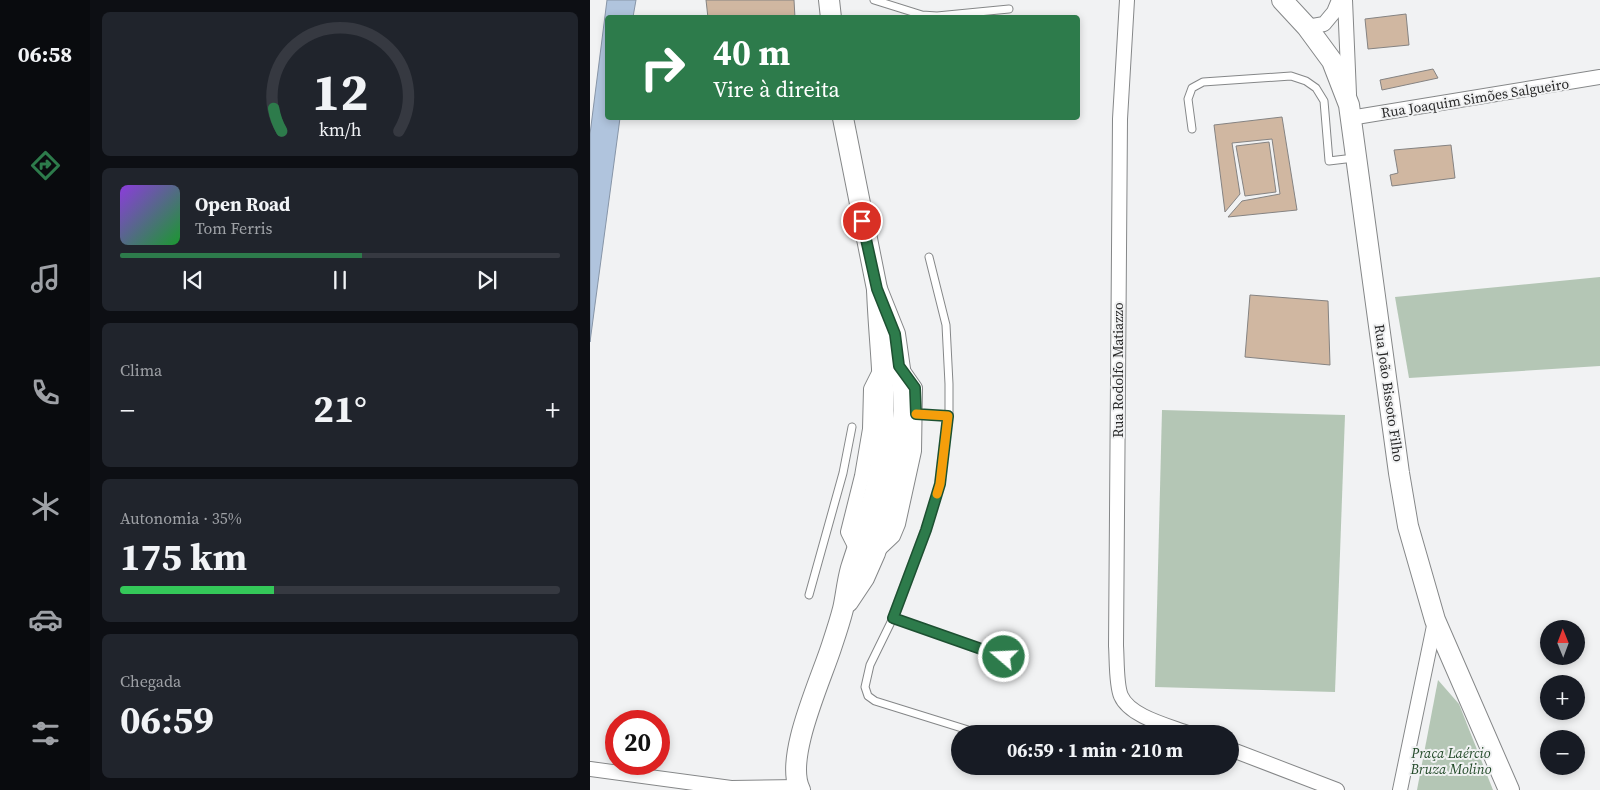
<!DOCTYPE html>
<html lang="pt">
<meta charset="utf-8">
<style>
:root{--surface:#171b24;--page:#20242c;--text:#f1f3f6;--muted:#9ea1a6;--line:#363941;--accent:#2d7b4b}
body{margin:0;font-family:"Source Serif 4",serif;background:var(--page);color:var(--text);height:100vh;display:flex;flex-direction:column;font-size:19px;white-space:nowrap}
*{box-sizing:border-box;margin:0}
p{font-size:16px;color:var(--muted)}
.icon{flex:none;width:28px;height:28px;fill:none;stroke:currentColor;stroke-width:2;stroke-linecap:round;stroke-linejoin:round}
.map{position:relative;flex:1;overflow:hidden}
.sheet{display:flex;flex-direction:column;gap:12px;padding:12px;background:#0d0f14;width:500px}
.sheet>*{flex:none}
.banner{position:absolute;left:15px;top:15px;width:475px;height:105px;border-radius:5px;box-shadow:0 2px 8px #0003;background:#2d7b4b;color:#fff;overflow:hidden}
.needle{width:32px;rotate:359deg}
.buttons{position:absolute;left:950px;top:620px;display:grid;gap:10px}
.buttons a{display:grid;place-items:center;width:45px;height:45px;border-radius:50%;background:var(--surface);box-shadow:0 2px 8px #0003;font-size:25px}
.speed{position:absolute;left:15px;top:710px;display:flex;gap:10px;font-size:25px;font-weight:700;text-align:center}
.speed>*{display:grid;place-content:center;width:65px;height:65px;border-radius:50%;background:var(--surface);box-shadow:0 2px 8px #0003;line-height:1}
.speed .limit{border:8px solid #d22;background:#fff;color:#111}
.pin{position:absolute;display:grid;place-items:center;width:42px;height:42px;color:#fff;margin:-21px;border:2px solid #fff;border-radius:50%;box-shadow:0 1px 5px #0007}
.me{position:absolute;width:55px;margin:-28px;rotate:289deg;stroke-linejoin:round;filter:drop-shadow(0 0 4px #0008)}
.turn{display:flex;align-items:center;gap:18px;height:105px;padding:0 25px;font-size:22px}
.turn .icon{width:65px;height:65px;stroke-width:2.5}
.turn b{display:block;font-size:35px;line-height:42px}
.big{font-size:38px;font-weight:700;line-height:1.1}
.sheet .card{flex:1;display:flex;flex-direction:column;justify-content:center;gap:8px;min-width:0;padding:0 18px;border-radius:8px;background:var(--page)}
.sheet .dial{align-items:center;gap:0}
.dial svg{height:130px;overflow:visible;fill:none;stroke:var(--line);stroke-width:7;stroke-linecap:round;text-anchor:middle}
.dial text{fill:var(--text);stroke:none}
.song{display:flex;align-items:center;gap:15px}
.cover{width:60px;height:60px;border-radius:8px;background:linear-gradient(135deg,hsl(270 70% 55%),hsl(130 70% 35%))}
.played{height:5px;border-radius:2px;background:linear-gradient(90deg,var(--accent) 55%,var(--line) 55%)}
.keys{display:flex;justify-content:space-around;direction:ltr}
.heat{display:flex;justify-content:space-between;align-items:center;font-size:28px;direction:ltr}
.charge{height:8px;border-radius:4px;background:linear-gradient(90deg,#34c759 35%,var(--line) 0)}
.trip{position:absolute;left:361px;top:725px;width:288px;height:50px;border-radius:25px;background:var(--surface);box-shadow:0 2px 8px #0003;font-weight:700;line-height:50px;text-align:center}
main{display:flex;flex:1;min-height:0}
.tabs{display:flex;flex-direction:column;width:90px;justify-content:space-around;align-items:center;background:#090b0e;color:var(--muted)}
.tabs .icon{width:35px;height:35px}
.tabs .on{color:var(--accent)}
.tabs b{font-size:22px;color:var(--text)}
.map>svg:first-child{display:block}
.green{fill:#b4c6b5}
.water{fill:#b0c4dd;stroke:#8795a7}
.building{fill:#d0b7a1;stroke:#858382}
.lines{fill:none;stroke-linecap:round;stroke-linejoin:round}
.lane-casing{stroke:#858788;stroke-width:9}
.street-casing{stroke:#858788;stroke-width:16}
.secondary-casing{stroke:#858788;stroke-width:22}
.lane{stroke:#fff;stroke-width:7}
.street{stroke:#fff;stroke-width:14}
.secondary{stroke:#fff;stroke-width:20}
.route-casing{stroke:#1d5031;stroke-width:12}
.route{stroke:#2d7b4b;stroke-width:9}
.slow{stroke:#f59e0b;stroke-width:9}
.labels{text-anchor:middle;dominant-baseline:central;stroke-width:4;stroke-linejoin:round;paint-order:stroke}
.street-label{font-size:14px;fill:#282828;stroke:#f1f2f3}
.park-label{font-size:14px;font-style:italic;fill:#234a29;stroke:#f1f2f3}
</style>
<main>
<nav class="tabs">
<b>06:58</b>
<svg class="icon on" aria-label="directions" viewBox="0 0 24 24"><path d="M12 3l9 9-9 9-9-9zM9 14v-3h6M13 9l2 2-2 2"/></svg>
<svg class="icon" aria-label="music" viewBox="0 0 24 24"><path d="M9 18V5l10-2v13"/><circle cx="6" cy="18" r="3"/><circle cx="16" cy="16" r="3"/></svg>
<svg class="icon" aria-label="phone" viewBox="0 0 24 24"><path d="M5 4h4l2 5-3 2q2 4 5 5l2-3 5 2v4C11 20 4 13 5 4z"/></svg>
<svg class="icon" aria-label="climate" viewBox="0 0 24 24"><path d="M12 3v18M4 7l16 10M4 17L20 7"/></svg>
<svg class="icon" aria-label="car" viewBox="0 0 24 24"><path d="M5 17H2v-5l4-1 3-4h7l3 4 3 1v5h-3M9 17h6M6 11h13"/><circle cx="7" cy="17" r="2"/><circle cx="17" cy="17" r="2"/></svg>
<svg class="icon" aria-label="filters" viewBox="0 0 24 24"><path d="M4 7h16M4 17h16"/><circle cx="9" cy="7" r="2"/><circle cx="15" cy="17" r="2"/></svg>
</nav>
<section class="sheet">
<div class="card dial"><svg viewBox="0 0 100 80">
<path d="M14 69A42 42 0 1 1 86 69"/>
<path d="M14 69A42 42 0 0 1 9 55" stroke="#2d7b4b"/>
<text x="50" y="56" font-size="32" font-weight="700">12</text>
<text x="50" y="72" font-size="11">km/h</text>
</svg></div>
<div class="card">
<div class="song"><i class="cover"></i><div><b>Open Road</b><p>Tom Ferris</p></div></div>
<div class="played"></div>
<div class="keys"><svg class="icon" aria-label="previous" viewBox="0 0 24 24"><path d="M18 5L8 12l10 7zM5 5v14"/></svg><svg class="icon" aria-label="pause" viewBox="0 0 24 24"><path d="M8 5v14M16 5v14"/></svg><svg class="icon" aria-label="next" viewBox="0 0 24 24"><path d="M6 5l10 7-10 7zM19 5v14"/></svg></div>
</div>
<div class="card"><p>Clima</p>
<div class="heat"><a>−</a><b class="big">21°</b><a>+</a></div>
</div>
<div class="card"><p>Autonomia · 35%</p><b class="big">175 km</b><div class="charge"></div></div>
<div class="card"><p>Chegada</p><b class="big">06:59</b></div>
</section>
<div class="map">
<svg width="1010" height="790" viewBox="0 0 1010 790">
<rect width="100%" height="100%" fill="#f1f2f3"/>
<g class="green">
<polygon points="1010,277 1010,366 819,378 805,297"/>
<polygon points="572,410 755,415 745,692 565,687"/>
<polygon points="848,680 869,704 903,790 827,790"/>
</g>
<polygon class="water" points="17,0 46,0 43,17 18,18 18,118 30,118 0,342 0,134"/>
<g class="building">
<polygon points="116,0 204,0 205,18 118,18"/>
<polygon points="816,14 819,45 778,49 775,19"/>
<polygon points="843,69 848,78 792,90 790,80"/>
<polygon points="692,117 707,210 638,217 652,201 690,194 682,139 642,143 650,194 635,212 624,125"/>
<polygon points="679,142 686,192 655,196 646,146"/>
<polygon points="861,145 865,178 802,186 800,175 808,173 804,150"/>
<polygon points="660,295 738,301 740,365 655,357"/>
</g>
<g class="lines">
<defs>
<g id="lane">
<polyline points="284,0 332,15 347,16 419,9"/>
<polyline points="602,129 598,99 602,88 613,82 701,76 716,81 726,88 734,101 739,161 764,158"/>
<polyline points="326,414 359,416 359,384 356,325 339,257"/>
<polyline points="359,416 350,484 336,530 303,618 280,665 275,687 278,696 285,701 391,734"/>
<polyline points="219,595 253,473 262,427"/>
<polyline points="303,618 413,657"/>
</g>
<g id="street">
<path d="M537,0l-7,119 -4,527c1,12 0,39 5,50 9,21 49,30 69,38"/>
<polyline points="755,0 759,94"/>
<polyline points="717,27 734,24 744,12 749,0"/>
<polyline points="760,118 1010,77"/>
<polygon points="293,365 309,365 325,388 324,451 308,524 303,536 285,553 267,550 258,532 272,476 280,429 281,389"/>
<polyline points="640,749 747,790"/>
<polyline points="0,769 141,788 209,787"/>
<polyline points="810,790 845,621"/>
</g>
<g id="secondary">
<polyline points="239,0 241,18"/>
<polyline points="692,0 717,27 742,61 759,105 809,473 818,526 845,620 919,790"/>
<polyline points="253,118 287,289 305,334 313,390 314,411 307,465 297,514 285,553 274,578 258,602"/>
<path d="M210,790c-16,-32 21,-110 32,-145 4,-12 8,-24 11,-36 3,-13 4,-27 8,-41 11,-35 26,-72 30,-109 7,-57 -2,-113 -4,-170"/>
</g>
</defs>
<use href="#lane" class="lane-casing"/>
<use href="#street" class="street-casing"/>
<use href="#secondary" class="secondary-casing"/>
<use href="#lane" class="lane"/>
<use href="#street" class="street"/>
<use href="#secondary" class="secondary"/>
</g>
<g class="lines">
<defs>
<polyline id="route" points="272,221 287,289 305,334 309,366 325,388 326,414 358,416 350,484 336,530 303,618 414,657"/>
</defs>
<use href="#route" class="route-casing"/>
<use href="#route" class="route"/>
<polyline class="slow" points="326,414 358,416 350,484 347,494"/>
</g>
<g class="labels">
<g class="street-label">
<text transform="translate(885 98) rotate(-9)">Rua Joaquim Simões Salgueiro</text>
<text transform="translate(528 370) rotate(-90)">Rua Rodolfo Matiazzo</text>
<text transform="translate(799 393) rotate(82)">Rua João Bissoto Filho</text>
</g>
<g class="park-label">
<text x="861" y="753">Praça Laércio<tspan x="861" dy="16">Bruza Molino</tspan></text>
</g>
</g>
</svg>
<div class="buttons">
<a><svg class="needle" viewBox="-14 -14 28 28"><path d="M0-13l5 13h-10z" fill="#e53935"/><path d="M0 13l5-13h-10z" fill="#9ea1a6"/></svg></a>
<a>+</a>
<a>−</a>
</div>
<div class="speed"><div class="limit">20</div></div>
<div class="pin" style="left:272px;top:221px;background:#d93025"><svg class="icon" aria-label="arrive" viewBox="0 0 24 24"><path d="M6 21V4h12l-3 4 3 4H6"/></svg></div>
<svg class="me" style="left:414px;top:657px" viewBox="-20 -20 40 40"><circle r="17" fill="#2d7b4b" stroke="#fff" stroke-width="3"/><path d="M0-11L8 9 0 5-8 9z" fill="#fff"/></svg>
<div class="trip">06:59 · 1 min · 210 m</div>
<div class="banner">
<div class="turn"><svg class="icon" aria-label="right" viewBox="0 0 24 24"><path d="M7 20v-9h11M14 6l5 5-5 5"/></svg><div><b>40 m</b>Vire à direita</div></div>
</div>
</div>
</main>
